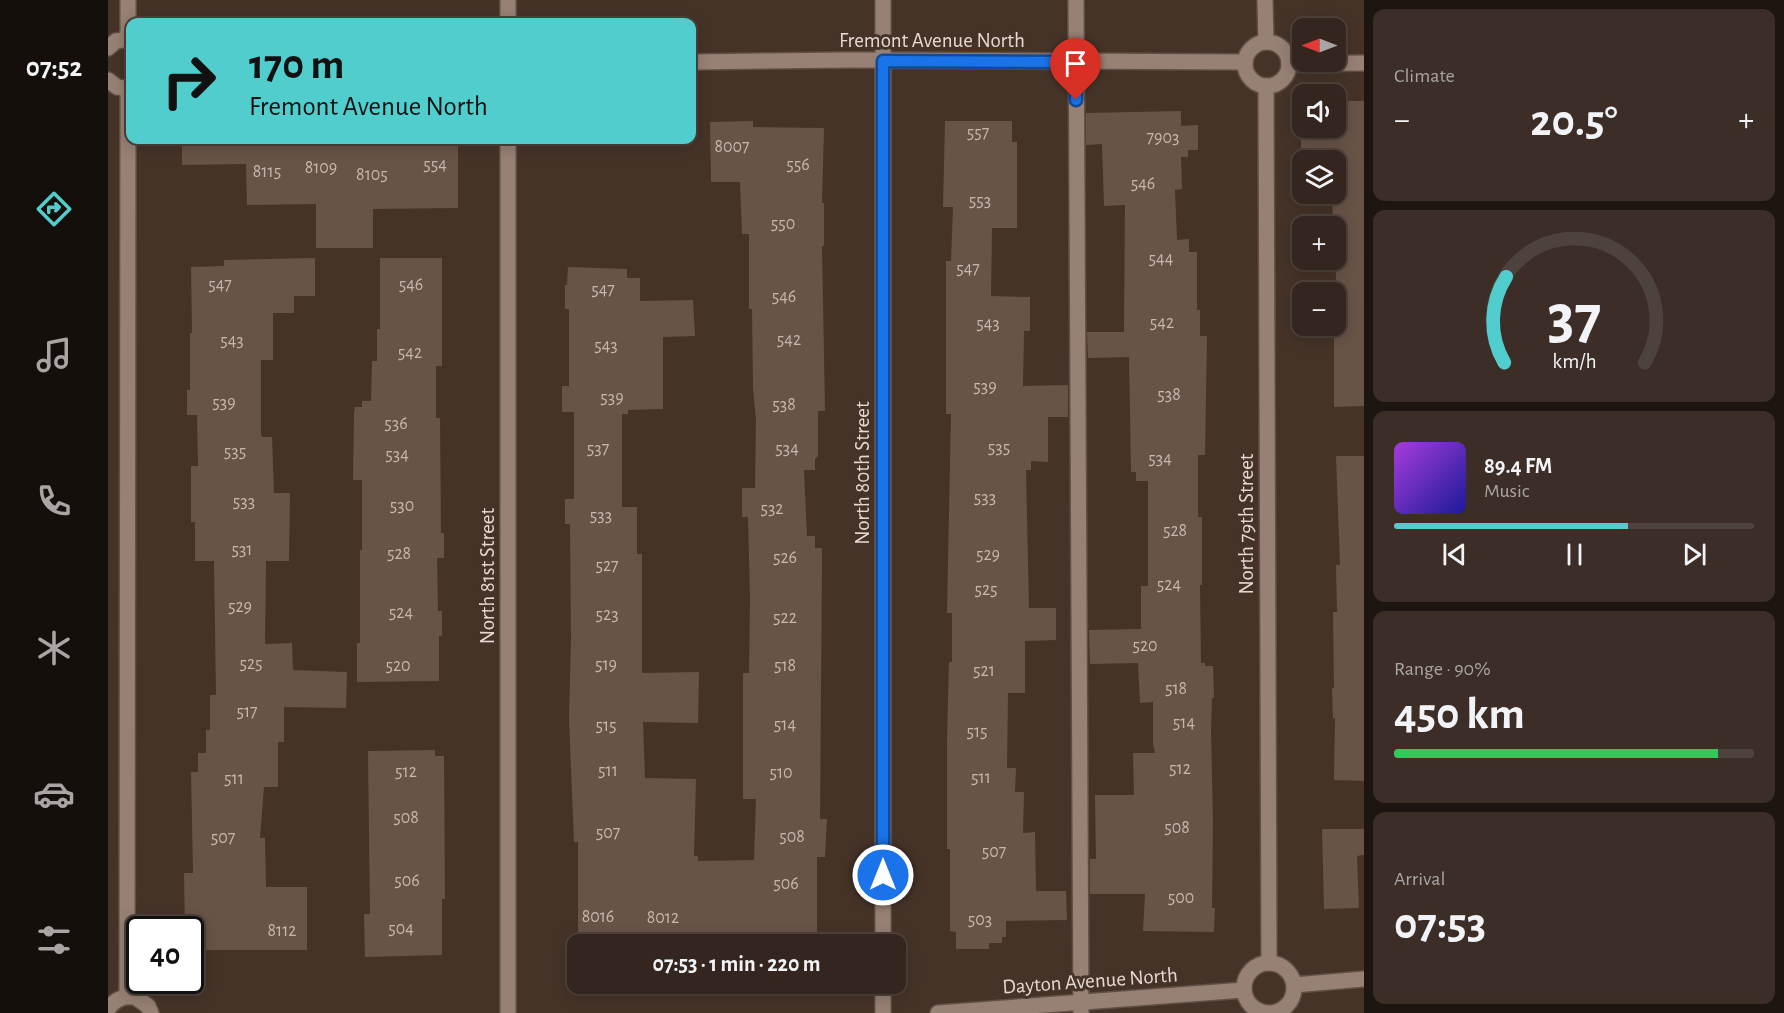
<!DOCTYPE html>
<meta charset="utf-8">
<style>
:root{--surface:#34261e;--page:#3c2e27;--text:#f1f3f6;--muted:#a9a5a4;--line:#4e433c;--accent:#52cdce}
body{margin:0;font-family:"Alegreya Sans",sans-serif;background:var(--page);color:var(--text);height:100vh;display:flex;flex-direction:column;font-size:22px;white-space:nowrap}
*{box-sizing:border-box;margin:0}
p{font-size:20px;color:var(--muted)}
.icon{flex:none;width:33px;height:33px;fill:none;stroke:currentColor;stroke-width:2;stroke-linecap:round;stroke-linejoin:round}
.map{position:relative;flex:1;overflow:hidden}
.drawer{display:flex;flex-direction:column;gap:9px;padding:9px;background:#1d1510;width:420px}
.drawer>*{flex:none}
.hud{position:absolute;left:18px;top:18px;width:570px;height:126px;border-radius:12px;box-shadow:0 3px 15px #0003,0 0 0 2px var(--line);background:#52cdce;color:#111;overflow:hidden}
.needle{width:39px;rotate:270deg}
.tools{position:absolute;left:1184px;top:18px;display:grid;gap:12px}
.tools a{display:grid;place-items:center;width:54px;height:54px;border-radius:12px;background:var(--surface);box-shadow:0 3px 15px #0003,0 0 0 2px var(--line);font-size:30px}
.speed{position:absolute;left:18px;top:916px;display:flex;gap:12px;font-size:30px;font-weight:700;text-align:center}
.speed>*{display:grid;place-content:center;width:78px;height:78px;border-radius:50%;background:var(--surface);box-shadow:0 3px 15px #0003,0 0 0 2px var(--line);line-height:1}
.speed .limit{border:3px solid #111;border-radius:9px;background:#fff;color:#111}
.pin{position:absolute;display:grid;place-items:center;width:51px;height:51px;color:#fff;margin:-62px -26px;border-radius:50% 50% 50% 0;rotate:-45deg;box-shadow:0 0 6px #0007}
.pin .icon{rotate:45deg}
.me{position:absolute;width:66px;margin:-33px;rotate:0deg;stroke-linejoin:round;filter:drop-shadow(0 0 4px #0008)}
.turn{display:flex;align-items:center;gap:21px;height:126px;padding:0 24px;font-size:27px}
.turn .icon{width:78px;height:78px;stroke-width:2.5}
.turn b{display:block;font-size:42px;line-height:51px}
.big{font-size:45px;font-weight:700;line-height:1.1}
.drawer .card{flex:1;display:flex;flex-direction:column;justify-content:center;gap:9px;min-width:0;padding:0 21px;border-radius:12px;background:var(--page)}
.drawer .dial{align-items:center;gap:0}
.dial svg{height:156px;overflow:visible;fill:none;stroke:var(--line);stroke-width:7;stroke-linecap:round;text-anchor:middle}
.dial text{fill:var(--text);stroke:none}
.song{display:flex;align-items:center;gap:18px}
.cover{width:72px;height:72px;border-radius:9px;background:linear-gradient(135deg,hsl(280 70% 55%),hsl(240 70% 35%))}
.played{height:6px;border-radius:3px;background:linear-gradient(90deg,var(--accent) 65%,var(--line) 65%)}
.keys{display:flex;justify-content:space-around;direction:ltr}
.heat{display:flex;justify-content:space-between;align-items:center;font-size:33px;direction:ltr}
.charge{height:9px;border-radius:4px;background:linear-gradient(90deg,#34c759 90%,var(--line) 0)}
.trip{position:absolute;left:459px;top:934px;width:339px;height:60px;border-radius:12px;background:var(--surface);box-shadow:0 3px 15px #0003,0 0 0 2px var(--line);font-weight:700;line-height:60px;text-align:center}
main{display:flex;flex:1;min-height:0}
.menu{display:flex;flex-direction:column;width:108px;justify-content:space-around;align-items:center;background:#150f0c;color:var(--muted)}
.menu .icon{width:42px;height:42px}
.menu .current{color:var(--accent)}
.menu b{font-size:27px;color:var(--text)}
.map>svg:first-child{display:block}
.building{fill:#685347}
.lines{fill:none;stroke-linecap:round;stroke-linejoin:round}
.minor-casing{stroke:#604f46;stroke-width:18}
.minor{stroke:#978074;stroke-width:15}
.route-casing{stroke:#114b97;stroke-width:15}
.route{stroke:#1a73e8;stroke-width:10}
.labels{text-anchor:middle;dominant-baseline:central;stroke-width:6;stroke-linejoin:round;paint-order:stroke}
.number-label{font-size:18px;fill:#c6b7af}
.street-label{font-size:21px;fill:#e5d8d2;stroke:#463328}
</style>
<main>
<nav class="menu">
<b>07:52</b>
<svg class="icon current" aria-label="directions" viewBox="0 0 24 24"><path d="M12 3l9 9-9 9-9-9zM9 14v-3h6M13 9l2 2-2 2"/></svg>
<svg class="icon" aria-label="music" viewBox="0 0 24 24"><path d="M9 18V5l10-2v13"/><circle cx="6" cy="18" r="3"/><circle cx="16" cy="16" r="3"/></svg>
<svg class="icon" aria-label="phone" viewBox="0 0 24 24"><path d="M5 4h4l2 5-3 2q2 4 5 5l2-3 5 2v4C11 20 4 13 5 4z"/></svg>
<svg class="icon" aria-label="climate" viewBox="0 0 24 24"><path d="M12 3v18M4 7l16 10M4 17L20 7"/></svg>
<svg class="icon" aria-label="car" viewBox="0 0 24 24"><path d="M5 17H2v-5l4-1 3-4h7l3 4 3 1v5h-3M9 17h6M6 11h13"/><circle cx="7" cy="17" r="2"/><circle cx="17" cy="17" r="2"/></svg>
<svg class="icon" aria-label="filters" viewBox="0 0 24 24"><path d="M4 7h16M4 17h16"/><circle cx="9" cy="7" r="2"/><circle cx="15" cy="17" r="2"/></svg>
</nav>
<div class="map">
<svg width="1256" height="1013" viewBox="0 0 1256 1013">
<rect width="100%" height="100%" fill="#463328"/>
<g class="building">
<polygon points="1227,101 1256,101 1256,406 1226,407 1226,336 1229,336 1227,226 1225,226 1224,194 1227,194 1227,160 1224,160 1224,155 1201,155 1201,150 1193,150 1193,102 1194,128 1227,128"/>
<polygon points="1073,111 1073,126 1090,125 1090,150 1080,150 1080,157 1073,157 1074,189 1067,190 1069,240 1081,239 1081,252 1089,252 1089,310 1092,310 1092,336 1099,336 1097,455 1090,455 1090,517 1094,517 1094,585 1092,585 1093,663 1097,663 1097,666 1105,666 1106,698 1104,698 1103,731 1105,822 1104,908 1107,908 1106,932 1035,931 1037,894 982,894 982,859 988,859 987,795 1026,795 1025,753 1047,753 1045,744 1045,702 1032,703 1030,663 982,664 981,630 1033,629 1033,586 1040,586 1040,481 1028,481 1028,472 1023,472 1021,357 980,358 979,332 1016,332 1017,205 996,206 994,144 978,145 978,113"/>
<polygon points="645,121 645,127 716,128 714,203 716,203 716,246 714,246 717,411 710,411 710,456 707,459 707,470 696,470 699,536 707,536 707,548 714,548 714,565 712,819 719,819 717,857 709,857 709,945 470,945 470,842 466,842 461,719 463,639 462,524 457,524 457,499 466,499 466,412 454,412 454,386 461,386 461,309 457,309 457,285 459,285 460,267 519,269 519,278 532,278 532,301 585,300 587,336 555,337 555,409 520,410 520,414 514,414 514,507 529,507 529,554 534,554 534,673 591,672 590,723 535,722 537,778 588,779 586,856 590,856 590,861 646,860 648,799 635,799 635,673 641,673 642,599 640,517 634,517 634,488 647,488 648,420 645,388 644,309 641,309 641,234 634,234 632,182 603,182 602,122"/>
<polygon points="837,121 904,121 904,142 909,142 909,228 884,228 883,296 922,297 922,331 916,331 915,386 960,385 960,417 940,417 940,462 923,461 923,470 918,470 921,608 948,608 948,640 917,641 917,693 900,693 899,768 908,768 907,792 916,792 915,833 927,832 928,891 958,891 959,920 898,921 898,937 894,937 894,943 881,943 881,949 848,949 848,932 842,931 842,849 839,849 839,741 841,662 844,662 844,613 839,613 843,414 838,414 838,261 843,261 845,207 835,207"/>
<polygon points="74,140 350,140 350,208 265,209 265,248 208,248 208,204 139,205 138,164 74,165"/>
<polygon points="207,258 207,296 186,296 186,313 165,313 165,360 153,360 153,434 154,437 164,437 166,493 182,493 181,561 158,561 157,644 184,643 185,670 239,672 238,708 176,707 176,742 170,742 170,787 156,787 152,838 157,838 158,887 199,887 199,950 82,950 82,930 77,930 76,873 85,873 83,772 90,772 90,753 98,753 98,730 102,730 102,695 108,695 106,561 87,561 87,522 83,522 83,466 90,466 89,415 79,415 79,390 82,390 82,333 84,333 83,267 116,266 116,260"/>
<polygon points="272,258 334,258 334,366 328,366 328,418 332,418 333,533 336,533 336,558 329,558 330,611 334,611 334,636 331,636 331,681 249,682 249,643 252,643 252,550 254,550 254,480 245,480 246,413 247,407 254,407 254,401 263,401 264,361 269,361 269,329 272,329"/>
<polygon points="1228,456 1256,456 1256,781 1226,780 1227,718 1225,719 1224,688 1226,688 1225,612 1229,612 1228,565 1232,565"/>
<polygon points="327,750 327,756 336,756 337,899 334,899 334,955 257,957 256,914 262,914 260,751"/>
<polygon points="1214,829 1256,829 1256,855 1249,856 1251,908 1216,909"/>
</g>
<g class="lines">
<defs>
<g id="minor">
<polyline points="20,0 20,39"/>
<polyline points="775,0 775,945"/>
<polyline points="968,0 973,1013"/>
<polyline points="1157,0 1158,42"/>
<polyline points="400,22 400,0"/>
<circle cx="1159" cy="64" r="22"/>
<polyline points="0,48 8,41 22,39"/>
<polyline points="584,62 741,60 1137,62"/>
<polyline points="1181,64 1256,63"/>
<polyline points="0,80 9,87 22,89"/>
<polyline points="1158,86 1161,963"/>
<polyline points="400,140 400,1013"/>
<circle cx="1161" cy="988" r="25"/>
<polyline points="775,984 775,1013"/>
<polyline points="1186,985 1256,979"/>
<polyline points="19,996 20,89"/>
<path d="M0,1009c7,-10 15,-13 27,-12l13,9 3,7"/>
<polyline points="830,1013 1136,990"/>
</g>
</defs>
<use href="#minor" class="minor-casing"/>
<use href="#minor" class="minor"/>
</g>
<g class="lines">
<defs>
<polyline id="route" points="775,875 775,61 968,62 968,100"/>
</defs>
<use href="#route" class="route-casing"/>
<use href="#route" class="route"/>
</g>
<g class="labels">
<g class="number-label">
<text x="870" y="133">557</text>
<text x="1055" y="138">7903</text>
<text x="624" y="147">8007</text>
<text x="327" y="165">554</text>
<text x="690" y="165">556</text>
<text x="213" y="168">8109</text>
<text x="159" y="172">8115</text>
<text x="264" y="175">8105</text>
<text x="1035" y="184">546</text>
<text x="872" y="201">553</text>
<text x="675" y="224">550</text>
<text x="1053" y="259">544</text>
<text x="860" y="269">547</text>
<text x="112" y="285">547</text>
<text x="303" y="285">546</text>
<text x="495" y="290">547</text>
<text x="676" y="297">546</text>
<text x="1054" y="323">542</text>
<text x="880" y="324">543</text>
<text x="681" y="340">542</text>
<text x="124" y="341">543</text>
<text x="498" y="346">543</text>
<text x="302" y="353">542</text>
<text x="877" y="387">539</text>
<text x="1061" y="395">538</text>
<text x="504" y="398">539</text>
<text x="116" y="403">539</text>
<text x="676" y="405">538</text>
<text x="288" y="424">536</text>
<text x="891" y="448">535</text>
<text x="490" y="449">537</text>
<text x="679" y="449">534</text>
<text x="127" y="452">535</text>
<text x="289" y="455">534</text>
<text x="1052" y="459">534</text>
<text x="877" y="498">533</text>
<text x="136" y="502">533</text>
<text x="294" y="506">530</text>
<text x="664" y="509">532</text>
<text x="493" y="516">533</text>
<text x="1067" y="531">528</text>
<text x="134" y="550">531</text>
<text x="291" y="554">528</text>
<text x="880" y="555">529</text>
<text x="677" y="558">526</text>
<text x="499" y="566">527</text>
<text x="1061" y="585">524</text>
<text x="878" y="590">525</text>
<text x="132" y="607">529</text>
<text x="293" y="613">524</text>
<text x="499" y="615">523</text>
<text x="677" y="618">522</text>
<text x="1037" y="646">520</text>
<text x="143" y="664">525</text>
<text x="498" y="665">519</text>
<text x="290" y="666">520</text>
<text x="677" y="666">518</text>
<text x="876" y="671">521</text>
<text x="1068" y="689">518</text>
<text x="139" y="712">517</text>
<text x="1076" y="723">514</text>
<text x="677" y="725">514</text>
<text x="498" y="726">515</text>
<text x="869" y="732">515</text>
<text x="1072" y="769">512</text>
<text x="500" y="771">511</text>
<text x="298" y="772">512</text>
<text x="673" y="773">510</text>
<text x="873" y="778">511</text>
<text x="126" y="779">511</text>
<text x="298" y="818">508</text>
<text x="1069" y="828">508</text>
<text x="500" y="833">507</text>
<text x="684" y="837">508</text>
<text x="115" y="838">507</text>
<text x="886" y="852">507</text>
<text x="299" y="881">506</text>
<text x="678" y="884">506</text>
<text x="1073" y="898">500</text>
<text x="490" y="917">8016</text>
<text x="555" y="918">8012</text>
<text x="872" y="920">503</text>
<text x="293" y="929">504</text>
<text x="174" y="931">8112</text>
</g>
<g class="street-label">
<text x="824" y="40">Fremont Avenue North</text>
<text transform="translate(754 473) rotate(-90)">North 80th Street</text>
<text transform="translate(1138 524) rotate(-90)">North 79th Street</text>
<text transform="translate(379 576) rotate(-90)">North 81st Street</text>
<text transform="translate(982 981) rotate(-4)">Dayton Avenue North</text>
</g>
</g>
</svg>
<div class="tools">
<a><svg class="needle" viewBox="-14 -14 28 28"><path d="M0-13l5 13h-10z" fill="#e53935"/><path d="M0 13l5-13h-10z" fill="#a9a5a4"/></svg></a>
<a><svg class="icon" aria-label="sound" viewBox="0 0 24 24"><path d="M4 9h4l5-4v14l-5-4H4zM17 9q2 3 0 6"/></svg></a>
<a><svg class="icon" aria-label="layers" viewBox="0 0 24 24"><path d="M12 4l9 5-9 5-9-5zM3 14l9 5 9-5"/></svg></a>
<a>+</a>
<a>−</a>
</div>
<div class="speed"><div class="limit">40</div></div>
<div class="pin" style="left:968px;top:100px;background:#d93025"><svg class="icon" aria-label="arrive" viewBox="0 0 24 24"><path d="M6 21V4h12l-3 4 3 4H6"/></svg></div>
<svg class="me" style="left:775px;top:875px" viewBox="-20 -20 40 40"><circle r="17" fill="#1a73e8" stroke="#fff" stroke-width="3"/><path d="M0-11L8 9 0 5-8 9z" fill="#fff"/></svg>
<div class="trip">07:53 · 1 min · 220 m</div>
<div class="hud">
<div class="turn"><svg class="icon" aria-label="right" viewBox="0 0 24 24"><path d="M7 20v-9h11M14 6l5 5-5 5"/></svg><div><b>170 m</b>Fremont Avenue North</div></div>
</div>
</div>
<section class="drawer">
<div class="card"><p>Climate</p>
<div class="heat"><a>−</a><b class="big">20.5°</b><a>+</a></div>
</div>
<div class="card dial"><svg viewBox="0 0 100 80">
<path d="M14 69A42 42 0 1 1 86 69"/>
<path d="M14 69A42 42 0 0 1 15 25" stroke="#52cdce"/>
<text x="50" y="56" font-size="32" font-weight="700">37</text>
<text x="50" y="72" font-size="11">km/h</text>
</svg></div>
<div class="card">
<div class="song"><i class="cover"></i><div><b>89.4 FM</b><p>Music</p></div></div>
<div class="played"></div>
<div class="keys"><svg class="icon" aria-label="previous" viewBox="0 0 24 24"><path d="M18 5L8 12l10 7zM5 5v14"/></svg><svg class="icon" aria-label="pause" viewBox="0 0 24 24"><path d="M8 5v14M16 5v14"/></svg><svg class="icon" aria-label="next" viewBox="0 0 24 24"><path d="M6 5l10 7-10 7zM19 5v14"/></svg></div>
</div>
<div class="card"><p>Range · 90%</p><b class="big">450 km</b><div class="charge"></div></div>
<div class="card"><p>Arrival</p><b class="big">07:53</b></div>
</section>
</main>
